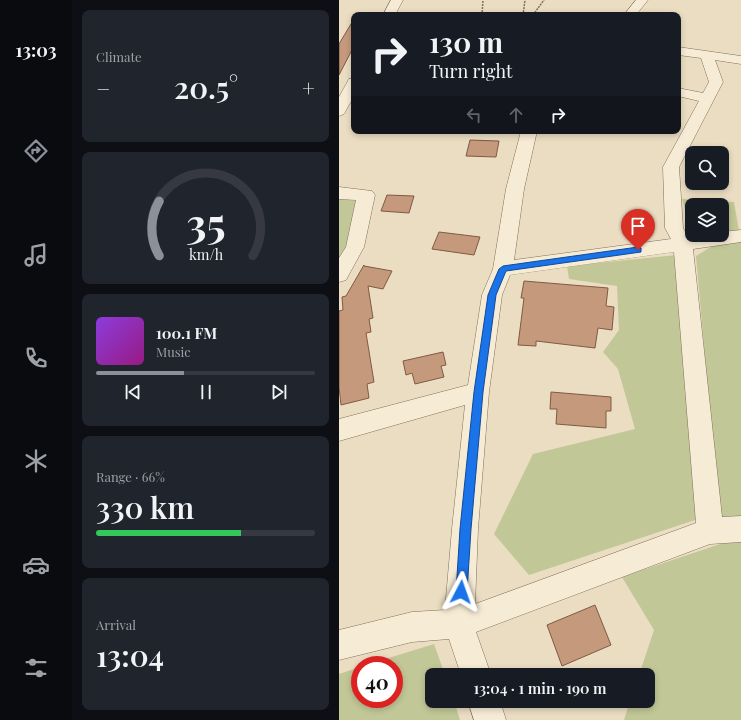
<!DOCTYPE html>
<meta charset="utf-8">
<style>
:root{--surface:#171b24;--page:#20242c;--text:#f1f3f6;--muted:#9ea1a6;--line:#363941;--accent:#8c9099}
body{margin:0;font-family:"Playfair Display",serif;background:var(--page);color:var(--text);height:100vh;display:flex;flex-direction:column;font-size:15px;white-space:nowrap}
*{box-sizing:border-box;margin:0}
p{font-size:13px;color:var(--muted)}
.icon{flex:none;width:22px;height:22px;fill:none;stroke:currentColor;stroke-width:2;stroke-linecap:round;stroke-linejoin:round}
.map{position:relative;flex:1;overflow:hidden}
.panel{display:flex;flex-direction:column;gap:10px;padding:10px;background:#0d0f14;width:267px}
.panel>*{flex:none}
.hud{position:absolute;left:12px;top:12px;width:330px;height:122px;border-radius:8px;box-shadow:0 2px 6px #0003;background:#171b24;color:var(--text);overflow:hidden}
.buttons{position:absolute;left:346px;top:146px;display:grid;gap:8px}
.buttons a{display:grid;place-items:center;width:44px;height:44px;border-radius:8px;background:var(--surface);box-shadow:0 2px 6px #0003;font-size:20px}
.speed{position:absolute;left:12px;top:656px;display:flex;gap:8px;font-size:20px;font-weight:700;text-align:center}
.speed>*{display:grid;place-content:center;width:52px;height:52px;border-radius:50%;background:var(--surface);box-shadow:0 2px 6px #0003;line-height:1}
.speed .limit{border:6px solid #d22;background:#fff;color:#111}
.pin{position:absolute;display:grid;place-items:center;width:34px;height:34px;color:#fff;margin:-41px -17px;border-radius:50% 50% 50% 0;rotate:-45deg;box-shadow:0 0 4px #0007}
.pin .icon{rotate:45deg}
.me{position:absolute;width:44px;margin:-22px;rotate:4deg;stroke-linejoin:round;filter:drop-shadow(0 0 3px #0008)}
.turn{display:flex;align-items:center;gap:14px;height:84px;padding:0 12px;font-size:18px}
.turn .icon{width:52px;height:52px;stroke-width:2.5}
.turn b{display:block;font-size:28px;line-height:34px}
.lanes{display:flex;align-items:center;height:38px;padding:0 12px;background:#0003;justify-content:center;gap:20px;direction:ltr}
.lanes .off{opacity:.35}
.big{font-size:30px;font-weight:600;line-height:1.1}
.panel .widget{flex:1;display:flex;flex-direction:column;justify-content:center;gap:6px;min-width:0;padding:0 14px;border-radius:8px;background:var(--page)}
.panel .dial{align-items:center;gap:0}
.dial svg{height:104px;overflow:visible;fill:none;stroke:var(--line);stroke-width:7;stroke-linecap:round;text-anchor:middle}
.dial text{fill:var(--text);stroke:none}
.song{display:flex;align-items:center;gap:12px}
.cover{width:48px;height:48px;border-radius:6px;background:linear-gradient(135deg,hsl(270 70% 55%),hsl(310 70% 35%))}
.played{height:4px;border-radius:2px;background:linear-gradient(90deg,var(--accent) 40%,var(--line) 40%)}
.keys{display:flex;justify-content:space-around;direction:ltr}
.heat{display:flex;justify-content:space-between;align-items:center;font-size:22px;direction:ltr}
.charge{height:6px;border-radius:3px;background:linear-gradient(90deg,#34c759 66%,var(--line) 0)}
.trip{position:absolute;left:86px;top:668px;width:230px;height:40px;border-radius:8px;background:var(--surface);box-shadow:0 2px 6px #0003;font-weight:600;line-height:40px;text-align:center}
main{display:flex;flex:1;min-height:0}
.tab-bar{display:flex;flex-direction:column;width:72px;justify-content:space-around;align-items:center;background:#090b0e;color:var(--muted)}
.tab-bar .icon{width:28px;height:28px}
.tab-bar .current{color:var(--accent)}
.tab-bar b{font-size:18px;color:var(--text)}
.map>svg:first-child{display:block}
.green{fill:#c2c797}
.building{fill:#c5997b;stroke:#805a43}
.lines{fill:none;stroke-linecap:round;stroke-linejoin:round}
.minor-casing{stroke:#826f5b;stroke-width:1}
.path{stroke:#826f5b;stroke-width:1.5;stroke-dasharray:2 1;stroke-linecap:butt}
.minor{fill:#f6ebd5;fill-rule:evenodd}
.route{fill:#1a73e8;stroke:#114b97}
</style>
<main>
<nav class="tab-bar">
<b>13:03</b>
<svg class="icon current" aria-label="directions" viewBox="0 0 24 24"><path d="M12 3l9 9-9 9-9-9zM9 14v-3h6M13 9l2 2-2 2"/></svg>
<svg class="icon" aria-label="music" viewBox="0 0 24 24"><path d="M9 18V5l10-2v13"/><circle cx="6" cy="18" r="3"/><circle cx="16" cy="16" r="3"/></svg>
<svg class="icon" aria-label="phone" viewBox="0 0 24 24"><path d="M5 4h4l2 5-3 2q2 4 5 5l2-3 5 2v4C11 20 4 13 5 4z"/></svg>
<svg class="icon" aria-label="climate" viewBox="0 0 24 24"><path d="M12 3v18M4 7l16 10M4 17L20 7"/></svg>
<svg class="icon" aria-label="car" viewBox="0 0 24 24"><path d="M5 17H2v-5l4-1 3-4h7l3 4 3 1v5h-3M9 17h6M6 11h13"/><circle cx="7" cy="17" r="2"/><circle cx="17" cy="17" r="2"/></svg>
<svg class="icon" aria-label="filters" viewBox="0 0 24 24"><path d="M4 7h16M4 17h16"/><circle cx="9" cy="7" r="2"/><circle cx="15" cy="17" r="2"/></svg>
</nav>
<section class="panel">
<div class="widget"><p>Climate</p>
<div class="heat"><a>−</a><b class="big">20.5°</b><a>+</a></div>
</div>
<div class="widget dial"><svg viewBox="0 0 100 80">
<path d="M14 69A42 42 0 1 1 86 69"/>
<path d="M14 69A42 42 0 0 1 14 27" stroke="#8c9099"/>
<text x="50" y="56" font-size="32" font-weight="700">35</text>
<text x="50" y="72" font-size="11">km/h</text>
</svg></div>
<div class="widget">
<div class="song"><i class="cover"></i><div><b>100.1 FM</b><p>Music</p></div></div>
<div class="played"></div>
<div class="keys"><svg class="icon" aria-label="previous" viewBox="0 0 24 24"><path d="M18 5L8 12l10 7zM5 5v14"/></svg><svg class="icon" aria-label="pause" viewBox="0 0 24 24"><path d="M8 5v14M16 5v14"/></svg><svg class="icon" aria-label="next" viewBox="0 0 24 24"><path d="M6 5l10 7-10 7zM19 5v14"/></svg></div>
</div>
<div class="widget"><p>Range · 66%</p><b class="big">330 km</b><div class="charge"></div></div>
<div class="widget"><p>Arrival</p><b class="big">13:04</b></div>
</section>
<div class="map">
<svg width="402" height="720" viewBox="0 0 402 720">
<rect width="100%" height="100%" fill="#eaddc2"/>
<g class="green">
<polygon points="0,199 20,201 8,248 0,264"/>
<polygon points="343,199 395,202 400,231 383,232 383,205 353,205 353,225 350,224"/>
<polygon points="402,241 402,516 380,517 357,256 375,245"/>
<polygon points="338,255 359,519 190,575 155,534 194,454 296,429 279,369 264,352 280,330 278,286 230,279 228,266"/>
<polygon points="393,540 402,540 402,720 285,720 291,701 309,701 309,675 300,675 315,630 283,577"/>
<polygon points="95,644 106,675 93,675 93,701 115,701 121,720 0,720 0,674 21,667 21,699 55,699 55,665 27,665"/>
</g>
<g class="building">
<polygon points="15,19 15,46 0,75 0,44"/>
<polygon points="131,140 160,141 157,157 127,156"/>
<polygon points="48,195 75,196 70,213 42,211"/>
<polygon points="100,232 141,237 135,255 93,249"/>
<polygon points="25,265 25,266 53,271 44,289 29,286 34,318 30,319 32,332 27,333 35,382 28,384 30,398 2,405 0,387 0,311 4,310 3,297 7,296"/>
<polygon points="185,281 269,288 267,306 275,307 273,330 259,328 256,348 197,341 197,346 179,345 185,298 182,298"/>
<polygon points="104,352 107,365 102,366 105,377 76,384 73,373 67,375 64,361"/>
<polygon points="212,392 272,397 272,411 267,411 267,428 217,424 218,409 211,409"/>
<polygon points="256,605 272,645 223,666 208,625"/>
</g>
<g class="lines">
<defs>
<g id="minor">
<polygon points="52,0 64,0 56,15 44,15"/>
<polygon points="297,0 309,0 297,15 285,15"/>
<path d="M339,47l63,9v8l-26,-4 8,22 -44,85 4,61 5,9 34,-2v-3l19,-2v12l-48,7 29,268 19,-1v26l-31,2 -234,88 15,43h-30l-12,-36 -37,3 -73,18v-30l73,-18 33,-2 7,-81 13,-124 -126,36v-22l129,-34 14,-90 11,-26 13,-80 15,-58h16l-13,58 -10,71 157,-21 -6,-11 -2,-61 36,-66 -21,-5v-8l25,5 6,-11 -8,-24 -23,-3zM335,252l22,271 -221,81 3,-75 11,-137 13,-97 8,-20z"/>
<polygon points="15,78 15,96 5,114 0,116 0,97 10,79"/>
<polygon points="0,187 33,191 36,195 25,247 7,280 0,282 0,258 7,247 17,200 0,199"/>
<polygon points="129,701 161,701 167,720 135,720"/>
</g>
</defs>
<use href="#minor" class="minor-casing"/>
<g class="path">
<polyline points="143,15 144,0"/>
<polyline points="184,15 186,0"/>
<polyline points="194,15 205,0"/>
</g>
<use href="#minor" class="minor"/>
</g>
<polygon class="route" points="299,247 302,248 302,252 167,271 157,295 144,392 132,529 128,592 127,597 122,598 118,597 117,592 121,529 135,392 149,295 160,269 164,266"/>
</svg>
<div class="buttons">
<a><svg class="icon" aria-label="search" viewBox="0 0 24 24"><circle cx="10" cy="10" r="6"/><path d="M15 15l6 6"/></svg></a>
<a><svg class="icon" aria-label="layers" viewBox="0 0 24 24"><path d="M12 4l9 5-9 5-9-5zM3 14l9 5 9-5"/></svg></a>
</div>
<div class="speed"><div class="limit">40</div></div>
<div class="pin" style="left:299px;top:250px;background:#d93025"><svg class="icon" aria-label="arrive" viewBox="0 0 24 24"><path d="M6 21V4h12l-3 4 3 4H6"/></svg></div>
<svg class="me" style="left:122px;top:592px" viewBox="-20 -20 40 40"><path d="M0-17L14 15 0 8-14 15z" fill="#1a73e8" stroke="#fff" stroke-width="4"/></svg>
<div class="trip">13:04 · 1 min · 190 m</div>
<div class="hud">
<div class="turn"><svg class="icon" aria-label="right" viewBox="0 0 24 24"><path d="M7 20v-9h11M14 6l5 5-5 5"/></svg><div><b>130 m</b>Turn right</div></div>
<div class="lanes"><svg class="icon off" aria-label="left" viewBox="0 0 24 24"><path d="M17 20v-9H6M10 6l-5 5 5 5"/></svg><svg class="icon off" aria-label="ahead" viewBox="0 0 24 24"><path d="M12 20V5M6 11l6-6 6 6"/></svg><svg class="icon" aria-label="right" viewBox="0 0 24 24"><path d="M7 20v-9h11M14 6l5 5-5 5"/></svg></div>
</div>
</div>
</main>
